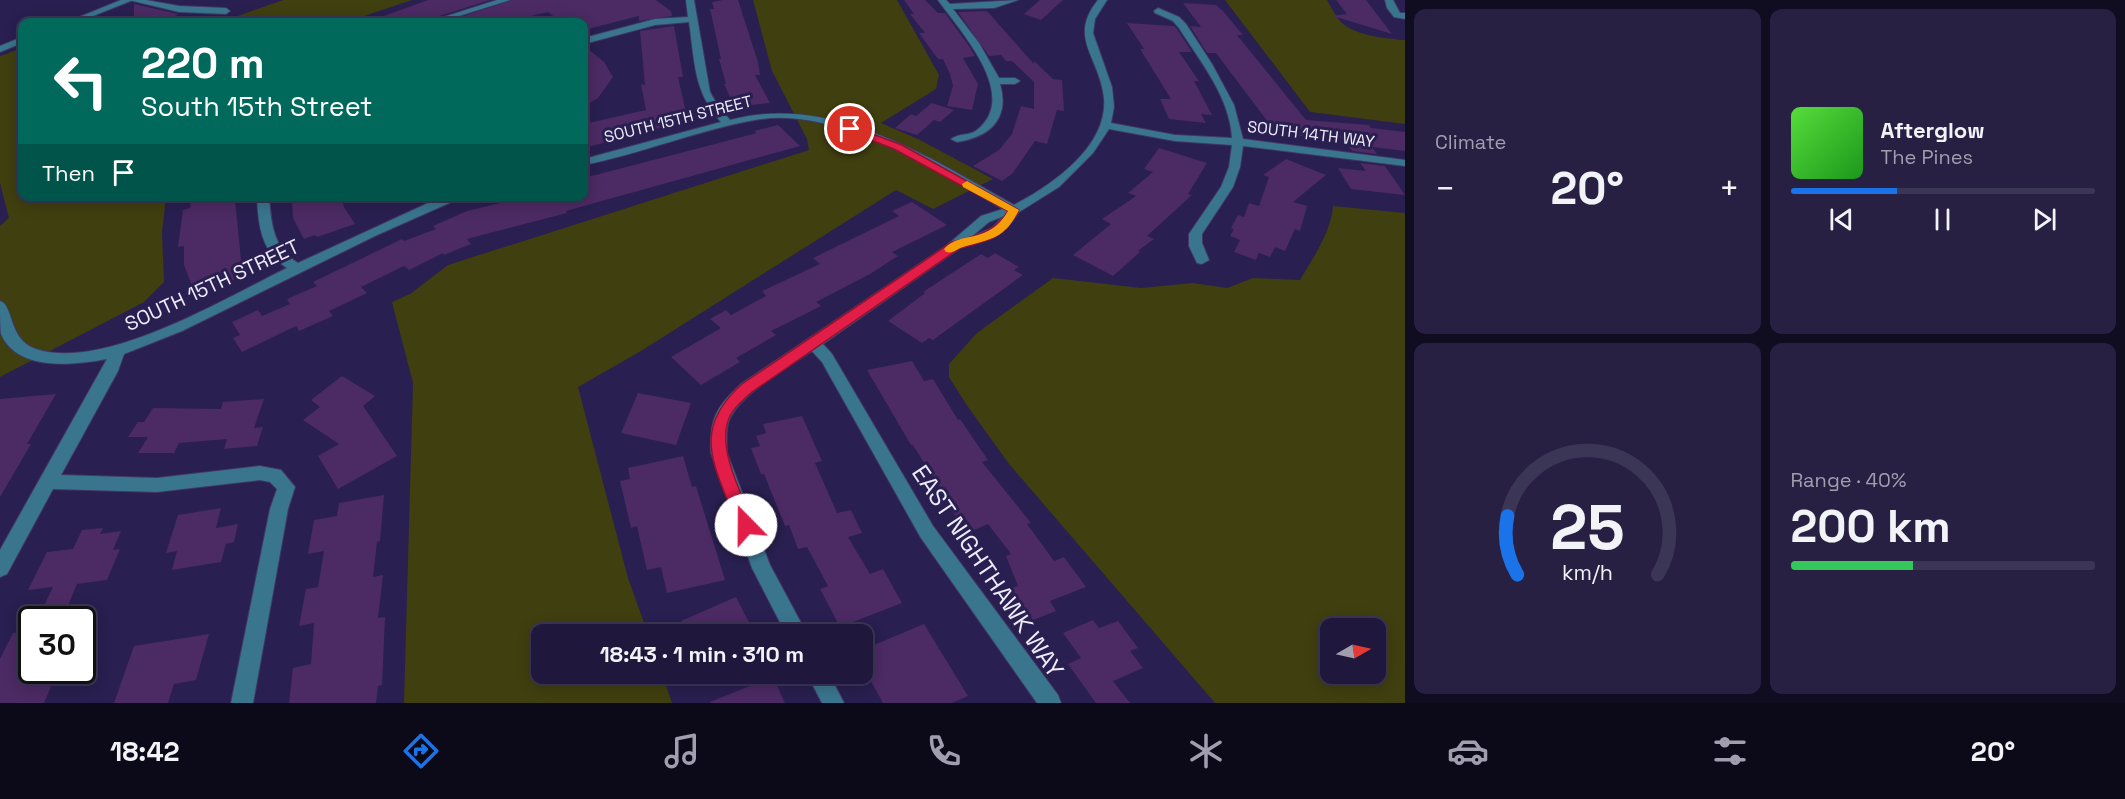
<!DOCTYPE html>
<meta charset="utf-8">
<style>
:root{--surface:#1f173c;--page:#272043;--text:#f1f3f6;--muted:#a19faf;--line:#3c3656;--accent:#1a73e8}
body{margin:0;font-family:"Space Grotesk",sans-serif;background:var(--page);color:var(--text);height:100vh;display:flex;flex-direction:column;font-size:22px;white-space:nowrap}
*{box-sizing:border-box;margin:0}
p{font-size:20px;color:var(--muted)}
.icon{flex:none;width:33px;height:33px;fill:none;stroke:currentColor;stroke-width:2;stroke-linecap:round;stroke-linejoin:round}
.map{position:relative;flex:1;overflow:hidden}
.details{display:flex;flex-direction:column;gap:9px;padding:9px;background:#110d21;width:720px}
.details>*{flex:none}
.hud{position:absolute;left:18px;top:18px;width:570px;height:183px;border-radius:12px;box-shadow:0 3px 15px #0003,0 0 0 2px var(--line);background:#00695c;color:#fff;overflow:hidden}
.needle{width:39px;rotate:81deg}
.fabs{position:absolute;left:1320px;top:618px;display:grid;gap:12px}
.fabs a{display:grid;place-items:center;width:66px;height:66px;border-radius:12px;background:var(--surface);box-shadow:0 3px 15px #0003,0 0 0 2px var(--line);font-size:30px}
.speed{position:absolute;left:18px;top:606px;display:flex;gap:12px;font-size:30px;font-weight:700;text-align:center}
.speed>*{display:grid;place-content:center;width:78px;height:78px;border-radius:50%;background:var(--surface);box-shadow:0 3px 15px #0003,0 0 0 2px var(--line);line-height:1}
.speed .limit{border:3px solid #111;border-radius:9px;background:#fff;color:#111}
.pin{position:absolute;display:grid;place-items:center;width:51px;height:51px;color:#fff;margin:-26px;border:3px solid #fff;border-radius:50%;box-shadow:0 2px 6px #0007}
.me{position:absolute;width:66px;margin:-33px;rotate:338deg;stroke-linejoin:round;filter:drop-shadow(0 0 4px #0008)}
.turn{display:flex;align-items:center;gap:21px;height:126px;padding:0 24px;font-size:27px}
.turn .icon{width:78px;height:78px;stroke-width:2.5}
.turn b{display:block;font-size:42px;line-height:51px}
.then{display:flex;align-items:center;height:57px;padding:0 24px;background:#0003;gap:12px;font-size:22px}
.big{font-size:45px;font-weight:600;line-height:1.1}
.details .card{flex:1;display:flex;flex-direction:column;justify-content:center;gap:9px;min-width:0;padding:0 21px;border-radius:12px;background:var(--page)}
.details .dial{align-items:center;gap:0}
.dial svg{height:156px;overflow:visible;fill:none;stroke:var(--line);stroke-width:7;stroke-linecap:round;text-anchor:middle}
.dial text{fill:var(--text);stroke:none}
.song{display:flex;align-items:center;gap:18px}
.cover{width:72px;height:72px;border-radius:9px;background:linear-gradient(135deg,hsl(110 70% 55%),hsl(120 70% 35%))}
.played{height:6px;border-radius:3px;background:linear-gradient(90deg,var(--accent) 35%,var(--line) 35%)}
.keys{display:flex;justify-content:space-around;direction:ltr}
.heat{display:flex;justify-content:space-between;align-items:center;font-size:33px;direction:ltr}
.charge{height:9px;border-radius:4px;background:linear-gradient(90deg,#34c759 40%,var(--line) 0)}
.details .tiles{flex:1;display:grid;gap:9px;grid-template-columns:repeat(2,1fr)}
.trip{position:absolute;left:531px;top:624px;width:342px;height:60px;border-radius:12px;background:var(--surface);box-shadow:0 3px 15px #0003,0 0 0 2px var(--line);font-weight:600;line-height:60px;text-align:center}
.dock{display:flex;height:96px;justify-content:space-around;align-items:center;background:#0c0918;color:var(--muted)}
.dock .icon{width:42px;height:42px}
.dock .current{color:var(--accent)}
.dock b{font-size:27px;color:var(--text)}
main{display:flex;flex:1;min-height:0}
.map>svg:first-child{display:block}
.green{fill:#403f10;fill-rule:evenodd}
.building{fill:#4c2a64}
.lines{fill:none;stroke-linecap:round;stroke-linejoin:round}
.minor-casing{stroke:#413864;stroke-width:2}
.tertiary-casing{stroke:#413864;stroke-width:2}
.minor{fill:#3a758e;fill-rule:evenodd}
.tertiary{fill:#3a758e;fill-rule:evenodd}
.route{fill:#e11d48;stroke:#92132f;stroke-width:1.5}
.slow{fill:#f59e0b}
.labels{text-anchor:middle;dominant-baseline:central;stroke-width:6;stroke-linejoin:round;paint-order:stroke}
.far-street-label{font-size:16px;fill:#eeedfa;stroke:#291f50}
.street-label{font-size:20px;fill:#eeedfa;stroke:#291f50}
.near-street-label{font-size:24px;fill:#eeedfa;stroke:#291f50}
</style>
<main>
<div class="map">
<svg width="1405" height="703" viewBox="0 0 1405 703">
<rect width="100%" height="100%" fill="#291f50"/>
<g class="green">
<polygon points="283,0 412,0 346,22 221,22"/>
<polygon points="753,0 897,0 939,75 936,89 881,123 920,140 993,179 933,209 896,190 641,351 578,387 628,578 648,634 542,634 542,674 662,674 672,703 404,703 413,383 392,302 410,294 448,265 809,150 807,139 772,71"/>
<path d="M1225,0h102c4,7 8,15 13,21 12,14 47,18 65,19v84l-95,-12z"/>
<polygon points="22,48 22,196 166,197 162,232 164,282 144,302 0,377 0,226 9,218 0,183 0,56"/>
<path d="M1333,206l72,7v490h-190l-206,-239 -43,-60 -17,-27v-13l28,-31 76,-55 88,10 52,-5 34,5 26,-10 47,2c13,-22 31,-48 33,-74zM1376,628v46h-46v-46z"/>
</g>
<g class="building">
<polygon points="428,0 490,0 427,20 426,22 371,22 370,21"/>
<polygon points="512,0 656,0 671,11 672,16 639,21 639,16 584,30 584,22 561,22 548,12 505,22 446,22"/>
<polygon points="723,0 738,0 758,62 760,75 755,75 770,103 742,106 740,103 733,104 724,84 726,84 719,59 721,59 710,9 714,9 712,2"/>
<polygon points="904,0 925,0 938,13 945,13 969,46 975,56 963,58 978,84 972,110 947,106 953,86 950,74 943,59 938,59 919,33 925,33 910,14 914,14"/>
<polygon points="1040,0 1063,0 1041,20 1024,14"/>
<polygon points="1336,0 1366,0 1392,34 1333,16 1347,14"/>
<polygon points="1183,3 1216,5 1223,11 1243,35 1237,35 1306,120 1369,125 1371,128 1405,132 1405,151 1372,147 1377,154 1352,151 1344,139 1277,134 1216,53 1207,53 1190,26 1201,27"/>
<polygon points="134,4 178,14 166,22 134,22"/>
<polygon points="987,11 1034,64 1034,61 1053,79 1062,80 1064,111 1057,110 1047,144 1035,141 1012,174 1002,181 973,166 999,150 1012,134 1021,106 1034,109 1034,82 1012,61 1006,61 1001,55 989,56 958,12"/>
<polygon points="1127,23 1174,26 1177,29 1192,52 1179,52 1199,81 1194,81 1212,115 1201,114 1206,123 1169,119 1160,99 1171,99 1140,49 1144,49"/>
<polygon points="674,26 683,77 678,77 687,117 690,120 584,148 584,124 646,110 641,84 645,85 640,31"/>
<polygon points="584,46 604,62 613,77 598,98 584,106"/>
<polygon points="932,103 954,110 940,122 934,120 917,135 895,128 911,114 916,116"/>
<polygon points="778,125 800,146 566,211 567,213 467,239 471,244 444,255 443,253 409,270 404,266 361,287 367,293 329,311 333,316 299,331 296,326 242,352 233,338 240,335 232,322 258,310 262,316 290,304 287,299 317,286 313,282 402,239 404,241 436,229 433,226 467,211 530,196 584,196 584,178 757,133 754,131"/>
<polygon points="1159,148 1207,163 1188,194 1192,195 1147,236 1154,239 1138,251 1140,252 1113,276 1073,255 1111,224 1102,219 1136,196 1128,193 1153,172 1144,169"/>
<polygon points="1286,159 1326,175 1293,202 1307,206 1300,231 1295,229 1285,251 1275,247 1270,257 1259,253 1256,260 1234,252 1240,240 1230,236 1234,229 1231,228 1238,215 1244,217 1249,203 1259,206 1269,177 1263,175"/>
<polygon points="1360,163 1385,166 1405,195 1351,189 1338,168 1366,171"/>
<polygon points="191,196 224,196 224,201 235,199 241,260 248,275 195,294 184,265 184,246 178,247 183,210 190,208"/>
<polygon points="315,196 342,196 344,207 355,224 317,237 315,235 304,239 293,218 292,201"/>
<polygon points="912,202 947,225 892,252 898,256 870,274 816,302 821,306 771,331 776,335 736,358 740,362 701,385 671,357 721,328 710,319 726,310 731,315 766,296 762,291 820,264 813,258 899,216 892,211"/>
<polygon points="995,253 1019,267 1014,270 1023,275 933,340 929,338 922,343 888,321 925,293 923,292 981,254 988,258"/>
<polygon points="912,361 924,381 933,379 958,420 960,419 988,460 982,462 1031,523 1027,524 1054,561 1064,557 1086,587 1050,601 1056,611 1033,620 1011,588 1018,586 1006,556 1011,554 988,524 974,530 965,518 958,520 939,493 942,492 913,445 911,445 867,370"/>
<polygon points="342,376 375,396 363,406 397,456 338,489 318,456 339,444 303,420 320,407 311,400"/>
<polygon points="638,393 691,403 676,445 621,433"/>
<polygon points="56,394 27,444 31,444 0,497 0,399"/>
<polygon points="264,399 254,428 263,427 257,446 224,449 227,439 179,443 174,453 138,453 148,437 128,437 138,422 144,422 153,408 221,409 223,402"/>
<polygon points="802,416 822,461 815,463 837,513 851,510 862,533 848,537 870,574 883,569 902,603 840,627 820,589 828,586 807,547 798,549 789,525 785,526 764,474 761,474 751,448 760,446 756,436 766,433 763,424"/>
<polygon points="683,456 692,487 696,486 725,580 667,593 661,567 647,570 637,526 631,528 620,481 630,479 628,468"/>
<polygon points="384,495 380,541 377,542 373,577 383,575 378,618 385,617 382,685 378,686 376,703 289,703 293,668 311,664 314,623 299,626 306,589 318,587 324,551 308,554 314,520 337,516 339,503"/>
<polygon points="221,508 216,528 238,524 234,542 226,544 221,562 172,570 177,551 166,553 178,515"/>
<polygon points="103,528 100,534 121,531 113,550 120,549 107,580 77,584 62,620 37,620 53,587 28,590 47,552 73,549 82,530"/>
<polygon points="736,597 755,634 687,634 681,621"/>
<polygon points="1093,620 1099,628 1118,621 1138,648 1130,651 1143,668 1113,681 1130,703 1096,703 1068,664 1081,658 1063,633"/>
<polygon points="924,624 968,696 952,703 883,703 862,665 862,650"/>
<polygon points="32,631 32,670 58,670 44,703 0,703 0,659 13,633"/>
<polygon points="209,634 196,680 174,684 168,703 114,703 134,646"/>
<polygon points="773,677 785,703 711,703 710,702"/>
</g>
<g class="lines">
<defs>
<g id="minor">
<polygon points="129,0 146,0 179,6 226,8 230,11 226,14 179,12"/>
<polygon points="497,0 510,0 440,22 428,22"/>
<path d="M686,0h8l16,92 8,14 12,14c102,-27 198,37 284,85 38,-20 94,-58 90,-107 -4,-41 -37,-60 -6,-98h9l-12,19 -2,14 19,54 2,20 -3,16 64,12 57,3c-2,-41 -32,-77 -53,-110l-6,-7 -18,-8 -1,-2 4,-3 21,9 7,7 26,40 22,41 9,34 162,21v6l-162,-20 -3,21 -7,20 -31,47v9l7,17 -7,4 -5,-1 -8,-17v-12l32,-47 8,-20 3,-22 -57,-4 -66,-12 -16,24 -34,34 -40,25 -12,16 -13,9 -34,11 -137,96 9,10 101,172 125,169 3,8h-24l-116,-165 -99,-176 -10,-11c-25,17 -66,39 -81,65 -6,11 -4,25 -4,37l43,112 37,69h-21l-34,-66 -41,-115c-2,-34 6,-47 30,-69l205,-138 35,-30 22,-7c-67,-38 -168,-104 -248,-89 -58,10 -114,34 -171,45v-6l137,-37c-28,-31 -26,-60 -32,-100l-34,3 -71,19v-6l71,-19 33,-2zM1004,216l-12,12 -21,9 18,-15z"/>
<path d="M938,0h8l4,4 68,-4 -24,8 -41,1 26,34 20,35h16l5,3 -5,3h-15c10,35 -10,53 -43,58l-6,-3c8,-6 19,-3 26,-9 44,-35 -18,-100 -39,-130z"/>
<polygon points="1385,0 1393,0 1400,13 1405,13 1405,19 1394,17 1387,8"/>
<path d="M257,196h12c2,27 4,52 29,67l128,-59 21,-8h18l-88,39 -195,96 -58,23 -6,17 -57,104 96,3 103,-12 21,4 14,17 -7,22 -35,194h-22l39,-194 7,-20 -7,-7 -10,-2 -103,12 -104,-3 -46,85 -7,3v-27l107,-191c-32,6 -90,13 -106,-25 -1,-9 -1,-23 -1,-33 14,4 8,39 36,48 67,23 190,-51 251,-81 -26,-16 -29,-44 -30,-72z"/>
<polygon points="807,674 829,674 844,703 822,703"/>
</g>
<g id="tertiary">
<polygon points="121,0 133,0 78,22 67,22"/>
<polygon points="22,37 22,43 0,52 0,46"/>
</g>
</defs>
<use href="#minor" class="minor-casing"/>
<use href="#tertiary" class="tertiary-casing"/>
<use href="#minor" class="minor"/>
<use href="#tertiary" class="tertiary"/>
</g>
<path class="route" d="M847,127h7l48,18 117,65c-15,28 -29,31 -59,38l-208,144c-8,7 -17,14 -22,24 -15,31 13,80 24,109l-2,5 -6,2 -6,-2 -3,-5c-20,-56 -49,-93 5,-141l210,-142c23,-6 43,-9 56,-31l-114,-62 -47,-18z"/>
<path class="slow" d="M967,181l52,29c-15,29 -26,28 -56,37 -7,2 -9,7 -17,5l-2,-3c17,-19 45,-4 64,-38l-45,-24 -1,-3z"/>
<g class="labels">
<g class="far-street-label">
<text transform="translate(678 119) rotate(-14)">SOUTH 15TH STREET</text>
<text transform="translate(1311 134) rotate(7)">SOUTH 14TH WAY</text>
</g>
<g class="street-label">
<text transform="translate(212 285) rotate(-25)">SOUTH 15TH STREET</text>
</g>
<g class="near-street-label">
<text transform="translate(988 571) rotate(56)">EAST NIGHTHAWK WAY</text>
</g>
</g>
</svg>
<div class="fabs">
<a><svg class="needle" viewBox="-14 -14 28 28"><path d="M0-13l5 13h-10z" fill="#e53935"/><path d="M0 13l5-13h-10z" fill="#a19faf"/></svg></a>
</div>
<div class="speed"><div class="limit">30</div></div>
<div class="pin" style="left:850px;top:129px;background:#d93025"><svg class="icon" aria-label="arrive" viewBox="0 0 24 24"><path d="M6 21V4h12l-3 4 3 4H6"/></svg></div>
<svg class="me" style="left:746px;top:525px" viewBox="-20 -20 40 40"><circle r="19" fill="#fff"/><path d="M0-13L10 11 0 6-10 11z" fill="#e11d48"/></svg>
<div class="trip">18:43 · 1 min · 310 m</div>
<div class="hud">
<div class="turn"><svg class="icon" aria-label="left" viewBox="0 0 24 24"><path d="M17 20v-9H6M10 6l-5 5 5 5"/></svg><div><b>220 m</b>South 15th Street</div></div>
<div class="then">Then<svg class="icon" aria-label="arrive" viewBox="0 0 24 24"><path d="M6 21V4h12l-3 4 3 4H6"/></svg></div>
</div>
</div>
<section class="details">
<div class="tiles">
<div class="card"><p>Climate</p>
<div class="heat"><a>−</a><b class="big">20°</b><a>+</a></div>
</div>
<div class="card">
<div class="song"><i class="cover"></i><div><b>Afterglow</b><p>The Pines</p></div></div>
<div class="played"></div>
<div class="keys"><svg class="icon" aria-label="previous" viewBox="0 0 24 24"><path d="M18 5L8 12l10 7zM5 5v14"/></svg><svg class="icon" aria-label="pause" viewBox="0 0 24 24"><path d="M8 5v14M16 5v14"/></svg><svg class="icon" aria-label="next" viewBox="0 0 24 24"><path d="M6 5l10 7-10 7zM19 5v14"/></svg></div>
</div>
<div class="card dial"><svg viewBox="0 0 100 80">
<path d="M14 69A42 42 0 1 1 86 69"/>
<path d="M14 69A42 42 0 0 1 9 39" stroke="#1a73e8"/>
<text x="50" y="56" font-size="32" font-weight="700">25</text>
<text x="50" y="72" font-size="11">km/h</text>
</svg></div>
<div class="card"><p>Range · 40%</p><b class="big">200 km</b><div class="charge"></div></div>
</div>
</section>
</main>
<nav class="dock">
<b>18:42</b>
<svg class="icon current" aria-label="directions" viewBox="0 0 24 24"><path d="M12 3l9 9-9 9-9-9zM9 14v-3h6M13 9l2 2-2 2"/></svg>
<svg class="icon" aria-label="music" viewBox="0 0 24 24"><path d="M9 18V5l10-2v13"/><circle cx="6" cy="18" r="3"/><circle cx="16" cy="16" r="3"/></svg>
<svg class="icon" aria-label="phone" viewBox="0 0 24 24"><path d="M5 4h4l2 5-3 2q2 4 5 5l2-3 5 2v4C11 20 4 13 5 4z"/></svg>
<svg class="icon" aria-label="climate" viewBox="0 0 24 24"><path d="M12 3v18M4 7l16 10M4 17L20 7"/></svg>
<svg class="icon" aria-label="car" viewBox="0 0 24 24"><path d="M5 17H2v-5l4-1 3-4h7l3 4 3 1v5h-3M9 17h6M6 11h13"/><circle cx="7" cy="17" r="2"/><circle cx="17" cy="17" r="2"/></svg>
<svg class="icon" aria-label="filters" viewBox="0 0 24 24"><path d="M4 7h16M4 17h16"/><circle cx="9" cy="7" r="2"/><circle cx="15" cy="17" r="2"/></svg>
<b>20°</b>
</nav>
